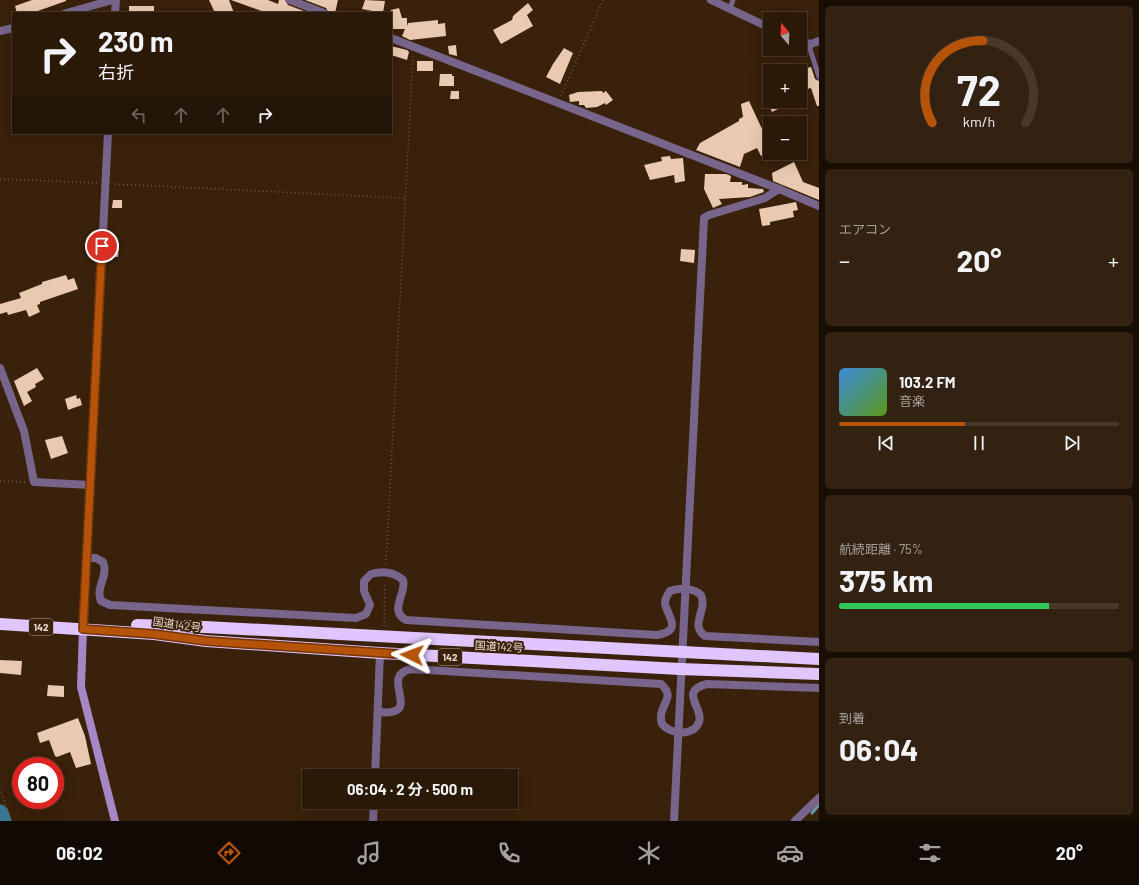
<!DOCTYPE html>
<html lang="ja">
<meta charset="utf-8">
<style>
:root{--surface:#2b1908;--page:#332212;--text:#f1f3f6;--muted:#a6a09c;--line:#473829;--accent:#b45309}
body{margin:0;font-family:Barlow,"Noto Sans JP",sans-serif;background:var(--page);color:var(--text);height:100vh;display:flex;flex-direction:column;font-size:15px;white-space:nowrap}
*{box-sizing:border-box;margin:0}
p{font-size:13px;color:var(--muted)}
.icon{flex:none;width:22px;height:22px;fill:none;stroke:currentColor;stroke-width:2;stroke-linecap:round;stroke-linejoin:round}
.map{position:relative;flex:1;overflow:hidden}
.side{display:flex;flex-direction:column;gap:6px;padding:6px;background:#180e04;width:320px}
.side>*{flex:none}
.banner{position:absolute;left:12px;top:12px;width:380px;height:122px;border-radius:0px;box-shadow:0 4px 16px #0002,0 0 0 1px var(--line);background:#2b1908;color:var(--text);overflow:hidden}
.needle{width:26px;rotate:341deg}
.fabs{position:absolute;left:763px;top:12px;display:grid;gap:8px}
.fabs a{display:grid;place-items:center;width:44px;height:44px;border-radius:0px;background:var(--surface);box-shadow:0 4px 16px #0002,0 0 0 1px var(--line);font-size:20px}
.speed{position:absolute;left:12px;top:757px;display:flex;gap:8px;font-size:20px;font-weight:700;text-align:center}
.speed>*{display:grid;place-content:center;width:52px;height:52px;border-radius:50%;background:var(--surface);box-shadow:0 4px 16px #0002,0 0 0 1px var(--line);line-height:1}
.speed .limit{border:6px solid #d22;background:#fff;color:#111}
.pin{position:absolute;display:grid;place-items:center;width:34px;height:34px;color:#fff;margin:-17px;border:2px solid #fff;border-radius:50%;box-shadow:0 1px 4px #0007}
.me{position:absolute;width:44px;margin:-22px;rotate:273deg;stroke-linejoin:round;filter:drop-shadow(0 0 3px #0008)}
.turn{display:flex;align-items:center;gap:14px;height:84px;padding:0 20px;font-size:18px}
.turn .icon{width:52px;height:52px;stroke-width:2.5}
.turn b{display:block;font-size:28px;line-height:34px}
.lanes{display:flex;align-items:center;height:38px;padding:0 20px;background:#0003;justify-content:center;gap:20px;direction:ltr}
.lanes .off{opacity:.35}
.big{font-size:30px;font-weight:700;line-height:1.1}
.side .widget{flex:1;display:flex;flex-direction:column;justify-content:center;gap:6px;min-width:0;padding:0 14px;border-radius:6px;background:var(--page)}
.side .dial{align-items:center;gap:0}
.dial svg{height:104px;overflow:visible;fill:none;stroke:var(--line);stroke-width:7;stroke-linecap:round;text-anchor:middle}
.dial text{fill:var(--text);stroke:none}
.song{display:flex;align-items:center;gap:12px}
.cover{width:48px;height:48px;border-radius:6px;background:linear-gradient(135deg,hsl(210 70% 55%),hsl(90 70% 35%))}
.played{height:4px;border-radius:2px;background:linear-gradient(90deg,var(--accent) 45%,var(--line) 45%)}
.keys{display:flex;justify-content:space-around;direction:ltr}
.heat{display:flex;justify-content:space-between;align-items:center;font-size:22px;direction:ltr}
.charge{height:6px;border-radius:3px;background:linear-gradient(90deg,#34c759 75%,var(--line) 0)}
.trip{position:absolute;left:302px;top:769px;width:216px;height:40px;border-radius:0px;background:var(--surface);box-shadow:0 4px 16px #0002,0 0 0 1px var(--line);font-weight:700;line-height:40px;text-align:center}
.menu{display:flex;height:64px;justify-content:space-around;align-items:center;background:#110a03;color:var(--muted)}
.menu .icon{width:28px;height:28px}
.menu .active{color:var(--accent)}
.menu b{font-size:18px;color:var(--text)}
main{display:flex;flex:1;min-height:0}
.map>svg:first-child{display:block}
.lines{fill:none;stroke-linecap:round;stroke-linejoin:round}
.stream{stroke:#6e96a6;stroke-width:3}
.river{stroke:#387895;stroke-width:17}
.building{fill:#e9c9b0}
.path{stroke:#715c48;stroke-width:1.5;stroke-dasharray:1 3;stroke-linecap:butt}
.lane{stroke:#77658c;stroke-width:5}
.street{stroke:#77658c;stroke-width:8}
.secondary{stroke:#a587c5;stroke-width:8}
.highway{stroke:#e0c5fe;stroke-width:12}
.route-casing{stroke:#753606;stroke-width:10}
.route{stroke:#b45309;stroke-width:7}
.labels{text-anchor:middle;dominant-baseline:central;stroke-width:4;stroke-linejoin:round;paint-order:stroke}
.shield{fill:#39210b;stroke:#b6a394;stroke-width:1}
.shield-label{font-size:10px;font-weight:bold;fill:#ebdbce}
.street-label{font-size:11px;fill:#ebdbce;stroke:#39210b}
</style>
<main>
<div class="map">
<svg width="819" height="821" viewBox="0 0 819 821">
<rect width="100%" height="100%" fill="#39210b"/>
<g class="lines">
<polyline class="stream" points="812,813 819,805"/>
<polyline class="river" points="0,813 3,821"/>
</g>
<g class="building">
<polygon points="32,0 66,0 66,1 32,13 17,13 15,6"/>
<polygon points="209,0 229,0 234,13 215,13"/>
<polygon points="231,0 268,0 278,4 279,0 285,0 288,5 309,13 267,13"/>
<polygon points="305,0 338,0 335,13 329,13 326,8"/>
<polygon points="365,0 385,1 383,13 362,9"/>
<polygon points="528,3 533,10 527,15 533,26 501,44 493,30 512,20 513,16"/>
<rect x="129" y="6" width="25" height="7"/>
<polygon points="399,8 402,18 407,18 407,26 408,23 438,20 438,24 445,23 446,36 410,40 402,36 405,29 391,29 391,10"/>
<polygon points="456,45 457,56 449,54 448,46"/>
<polygon points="391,46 407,50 409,52 407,60 391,55"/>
<polygon points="564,48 573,53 560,84 546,77 553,64"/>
<rect x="417" y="61" width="16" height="10"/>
<polygon points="811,67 815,79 819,81 819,106 817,106 811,88 800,91 800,70"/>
<polygon points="440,74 452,74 452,76 454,76 454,86 439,86"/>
<polygon points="451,91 459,91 459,99 450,99"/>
<polygon points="602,91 603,93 606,91 613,100 606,105 605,103 597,107 586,108 584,105 579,105 579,101 570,102 569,95 578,92"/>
<polygon points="749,101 770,146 770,152 761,156 757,148 744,154 740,167 696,150 700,143 739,121 739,119 743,117 741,104"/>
<polygon points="775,102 778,109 772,112 769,105"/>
<polygon points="670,156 671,159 683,158 685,181 675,183 674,175 650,180 644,165 662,161 661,157"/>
<polygon points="794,162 803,182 819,188 819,200 773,181 772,173"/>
<polygon points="705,174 726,174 731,176 730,182 742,182 742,185 748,184 748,188 763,189 764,192 750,197 719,199 722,204 713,208 704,189"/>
<polygon points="113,200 122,200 122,208 112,208"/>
<polygon points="796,202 798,210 793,211 794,217 770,222 770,225 762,226 759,209"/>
<polygon points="110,243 119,244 118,257 110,256"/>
<polygon points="681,249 695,250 694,263 680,261"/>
<polygon points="66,275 68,280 74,278 78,289 40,302 40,304 37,305 40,312 29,317 26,310 8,315 7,312 0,314 0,304 21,298 19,293 42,284 42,282"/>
<polygon points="37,368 44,379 35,384 36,387 27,392 32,401 24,406 14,381"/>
<polygon points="76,395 77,399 80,398 82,405 68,410 65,399"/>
<polygon points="62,436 68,453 51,459 45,440"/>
<polygon points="0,660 22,661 21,675 0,673"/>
<polygon points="48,685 64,686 64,697 47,696"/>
<polygon points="78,718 85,736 91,764 76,768 70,752 57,757 55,756 49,740 40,743 37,733"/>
</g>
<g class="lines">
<g class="path">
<polyline points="561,96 603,0"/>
<polyline points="0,179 97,183"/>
<polyline points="115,184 404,198"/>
<polyline points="0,481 26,482"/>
<polyline points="386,564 413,55"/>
<polyline points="384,626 385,582"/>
<polyline points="0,789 11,821"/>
</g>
<g class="lane">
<polyline points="730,8 733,0"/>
<polyline points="811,44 810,49 819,77"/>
</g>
<g class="street">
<polyline points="290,0 324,13"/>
<polyline points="711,0 770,28"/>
<polyline points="66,13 113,0"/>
<polyline points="115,13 116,0"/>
<polyline points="0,31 13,28"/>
<polyline points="391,38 779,189 819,206"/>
<polyline points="800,42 811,44 819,41"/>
<polyline points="0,368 24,431 34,482 90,485"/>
<path d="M86,558h10l7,4c6,15 -8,24 -2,39l9,4 246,13 10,-4 4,-9 -6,-14v-10l7,-7c11,-3 23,-2 32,6 4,14 -15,30 3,40l251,15c27,-5 10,-18 8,-32 0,-5 3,-9 5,-12 10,-4 24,-3 31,4 7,16 -12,29 4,41l114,6"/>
<polyline points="83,629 108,133"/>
<path d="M379,712c47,5 -2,-36 32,-43l250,15c17,15 -5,21 1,40 8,10 32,13 37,-2 5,-14 -21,-31 8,-38l112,4"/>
<polyline points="375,776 380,653"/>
<polyline points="373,821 374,802"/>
<polyline points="674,821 704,218 709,215 765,198 779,189"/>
<polyline points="795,821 819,798"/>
</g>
<polyline class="secondary" points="83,629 81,687 115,821"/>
<g class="highway">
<polyline points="0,624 154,634 206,641 380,653 680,669 819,674"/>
<polyline points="137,625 205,627 819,659"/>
</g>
</g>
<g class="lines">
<defs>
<path id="route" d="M102,246c-6,128 -13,255 -19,383l71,5 52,7 206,14"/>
</defs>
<use href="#route" class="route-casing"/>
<use href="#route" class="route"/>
</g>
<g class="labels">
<g class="shield">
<rect x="29" y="619" width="24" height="16" rx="3"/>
<rect x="438" y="649" width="24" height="16" rx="3"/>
</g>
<g class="shield-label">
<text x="41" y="627">142</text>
<text x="450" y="657">142</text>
</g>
<g class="street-label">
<text transform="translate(177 624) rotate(8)">国道142号</text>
<text transform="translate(499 646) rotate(3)">国道142号</text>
</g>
</g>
</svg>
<div class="fabs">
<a><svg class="needle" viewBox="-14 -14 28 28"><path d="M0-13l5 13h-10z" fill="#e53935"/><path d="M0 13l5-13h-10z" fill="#a6a09c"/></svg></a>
<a>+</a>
<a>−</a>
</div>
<div class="speed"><div class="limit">80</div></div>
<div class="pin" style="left:102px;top:246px;background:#d93025"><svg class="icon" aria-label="arrive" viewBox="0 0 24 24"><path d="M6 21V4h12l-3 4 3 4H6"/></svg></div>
<svg class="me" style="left:412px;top:655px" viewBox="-20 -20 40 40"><path d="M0-17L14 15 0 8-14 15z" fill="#b45309" stroke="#fff" stroke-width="4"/></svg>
<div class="trip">06:04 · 2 分 · 500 m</div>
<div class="banner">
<div class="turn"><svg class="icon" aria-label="right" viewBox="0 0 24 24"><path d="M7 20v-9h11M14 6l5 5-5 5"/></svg><div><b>230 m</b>右折</div></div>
<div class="lanes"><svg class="icon off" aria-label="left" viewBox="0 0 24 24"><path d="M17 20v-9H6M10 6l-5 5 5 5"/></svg><svg class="icon off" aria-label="ahead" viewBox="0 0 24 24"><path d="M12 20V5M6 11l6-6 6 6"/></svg><svg class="icon off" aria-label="ahead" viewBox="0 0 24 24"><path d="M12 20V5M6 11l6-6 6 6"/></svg><svg class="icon" aria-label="right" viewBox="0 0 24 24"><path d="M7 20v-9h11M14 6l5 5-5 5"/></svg></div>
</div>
</div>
<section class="side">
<div class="widget dial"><svg viewBox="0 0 100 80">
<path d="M14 69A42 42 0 1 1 86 69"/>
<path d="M14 69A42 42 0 0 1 53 6" stroke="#b45309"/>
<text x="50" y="56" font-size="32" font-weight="700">72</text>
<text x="50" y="72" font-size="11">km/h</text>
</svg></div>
<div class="widget"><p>エアコン</p>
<div class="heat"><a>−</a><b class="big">20°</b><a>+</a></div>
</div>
<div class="widget">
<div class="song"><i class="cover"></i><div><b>103.2 FM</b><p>音楽</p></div></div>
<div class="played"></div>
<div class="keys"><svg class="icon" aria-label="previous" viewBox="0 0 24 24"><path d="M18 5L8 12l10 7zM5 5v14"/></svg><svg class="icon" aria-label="pause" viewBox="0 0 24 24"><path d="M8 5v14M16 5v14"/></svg><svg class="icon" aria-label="next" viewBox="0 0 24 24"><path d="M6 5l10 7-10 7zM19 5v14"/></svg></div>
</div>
<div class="widget"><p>航続距離 · 75%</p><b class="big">375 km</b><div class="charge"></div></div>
<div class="widget"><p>到着</p><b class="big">06:04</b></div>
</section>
</main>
<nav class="menu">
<b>06:02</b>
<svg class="icon active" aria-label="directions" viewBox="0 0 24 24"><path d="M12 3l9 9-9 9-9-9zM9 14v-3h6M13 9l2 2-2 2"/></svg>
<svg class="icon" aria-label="music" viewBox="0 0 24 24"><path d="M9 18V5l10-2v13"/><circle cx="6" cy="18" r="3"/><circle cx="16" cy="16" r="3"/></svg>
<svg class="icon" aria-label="phone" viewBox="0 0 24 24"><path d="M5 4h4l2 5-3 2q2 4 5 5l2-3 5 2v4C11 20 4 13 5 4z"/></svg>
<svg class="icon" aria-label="climate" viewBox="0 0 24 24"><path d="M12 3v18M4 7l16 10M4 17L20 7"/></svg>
<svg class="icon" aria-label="car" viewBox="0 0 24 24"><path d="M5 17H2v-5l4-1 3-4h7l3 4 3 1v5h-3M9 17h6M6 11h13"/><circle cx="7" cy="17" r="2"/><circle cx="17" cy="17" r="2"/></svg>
<svg class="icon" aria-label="filters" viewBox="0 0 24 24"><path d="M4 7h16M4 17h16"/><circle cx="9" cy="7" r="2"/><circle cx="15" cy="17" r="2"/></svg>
<b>20°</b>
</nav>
